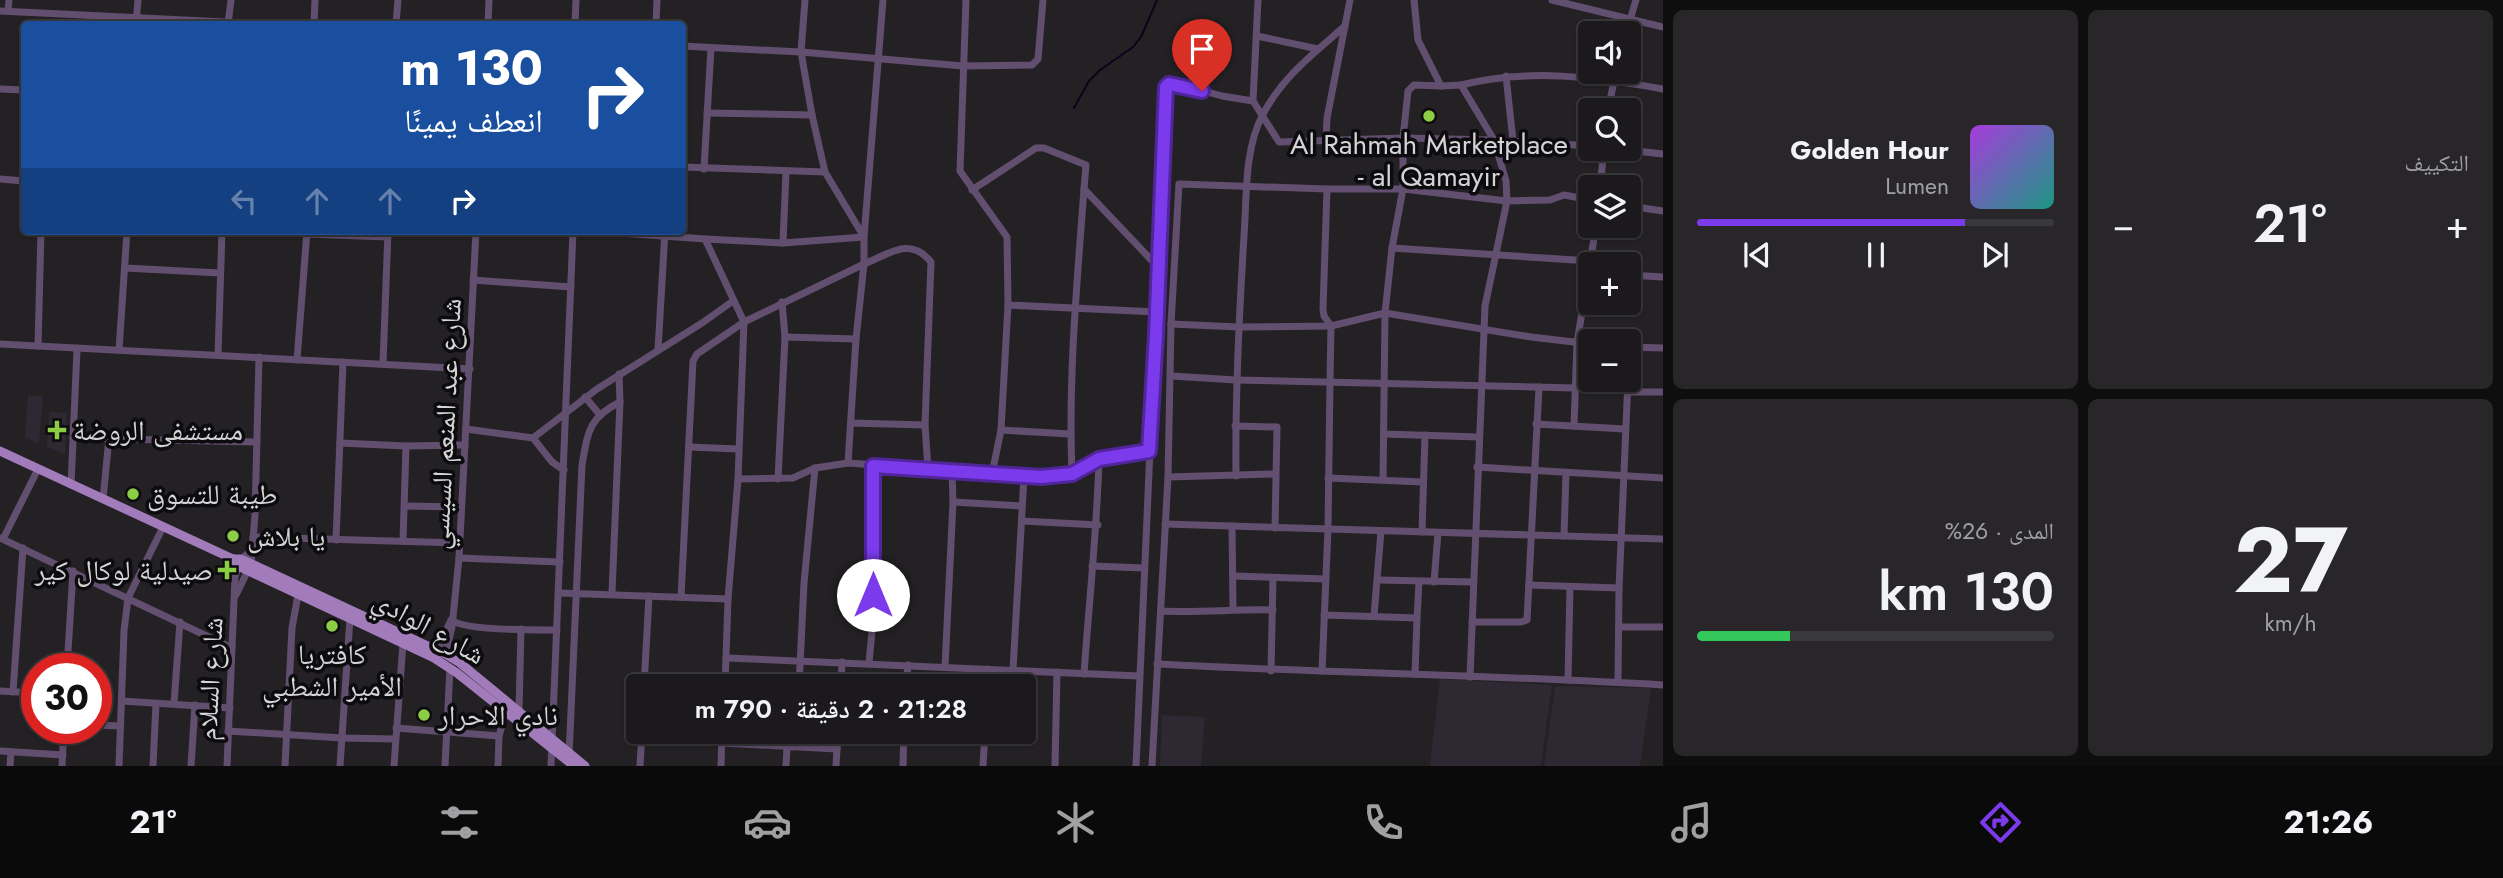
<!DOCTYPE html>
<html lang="ar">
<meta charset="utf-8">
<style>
:root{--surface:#1b191c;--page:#282629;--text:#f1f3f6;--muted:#a0a0a3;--line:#39383b;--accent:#7c3aed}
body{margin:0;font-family:Jost,"Noto Naskh Arabic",sans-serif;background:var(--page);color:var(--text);direction:rtl;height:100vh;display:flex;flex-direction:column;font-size:26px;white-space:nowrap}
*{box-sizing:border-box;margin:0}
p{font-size:23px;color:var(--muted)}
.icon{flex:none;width:38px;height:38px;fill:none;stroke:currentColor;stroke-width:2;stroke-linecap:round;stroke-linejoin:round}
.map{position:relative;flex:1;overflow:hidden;direction:ltr}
.details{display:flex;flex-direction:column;gap:10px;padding:10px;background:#0f0e0f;width:840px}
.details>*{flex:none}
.guide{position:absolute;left:21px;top:21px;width:665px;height:214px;border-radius:7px;box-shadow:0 2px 5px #0004,0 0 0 2px var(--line);direction:rtl;background:#1a4fa0;color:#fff;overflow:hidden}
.controls{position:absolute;left:1578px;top:21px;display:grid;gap:14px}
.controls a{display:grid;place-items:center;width:63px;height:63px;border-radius:7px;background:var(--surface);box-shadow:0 2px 5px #0004,0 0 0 2px var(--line);font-size:35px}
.speed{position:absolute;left:21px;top:653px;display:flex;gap:14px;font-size:35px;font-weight:700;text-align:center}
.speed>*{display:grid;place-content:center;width:91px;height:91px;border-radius:50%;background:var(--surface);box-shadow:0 2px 5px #0004,0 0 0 2px var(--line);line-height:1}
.speed .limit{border:10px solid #d22;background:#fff;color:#111}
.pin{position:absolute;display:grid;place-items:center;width:60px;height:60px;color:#fff;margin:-72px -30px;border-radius:50% 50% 50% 0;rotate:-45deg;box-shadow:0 0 7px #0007}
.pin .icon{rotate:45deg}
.me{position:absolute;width:77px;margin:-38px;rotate:0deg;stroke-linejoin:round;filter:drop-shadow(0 0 5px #0008)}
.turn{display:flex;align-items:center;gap:24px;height:147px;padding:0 28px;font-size:32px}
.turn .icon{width:91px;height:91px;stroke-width:2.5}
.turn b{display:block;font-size:49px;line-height:60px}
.lanes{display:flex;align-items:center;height:66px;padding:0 28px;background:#0003;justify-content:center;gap:35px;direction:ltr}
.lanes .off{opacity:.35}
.big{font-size:52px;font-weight:600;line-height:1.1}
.details .card{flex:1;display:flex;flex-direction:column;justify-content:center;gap:10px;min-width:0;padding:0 24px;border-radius:10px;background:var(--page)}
.details .dial{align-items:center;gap:0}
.dial b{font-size:91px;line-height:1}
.song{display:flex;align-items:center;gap:21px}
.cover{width:84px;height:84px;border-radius:10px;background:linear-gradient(135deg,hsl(280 70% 55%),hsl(170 70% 35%))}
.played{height:7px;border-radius:4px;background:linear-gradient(90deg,var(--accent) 75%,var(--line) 75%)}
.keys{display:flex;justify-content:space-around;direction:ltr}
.heat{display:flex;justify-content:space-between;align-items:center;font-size:38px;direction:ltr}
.charge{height:10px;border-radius:5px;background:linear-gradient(90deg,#34c759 26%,var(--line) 0)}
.details .tiles{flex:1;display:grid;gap:10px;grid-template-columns:repeat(2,1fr)}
.trip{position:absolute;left:626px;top:674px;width:410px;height:70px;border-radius:7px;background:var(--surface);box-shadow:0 2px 5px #0004,0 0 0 2px var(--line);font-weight:600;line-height:70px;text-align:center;direction:rtl}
.dock{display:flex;height:112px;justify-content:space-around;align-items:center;background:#0b0a0b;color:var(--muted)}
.dock .icon{width:49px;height:49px}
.dock .selected{color:var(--accent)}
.dock b{font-size:32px;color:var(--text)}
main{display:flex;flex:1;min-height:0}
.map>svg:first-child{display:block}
.built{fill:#2d2831}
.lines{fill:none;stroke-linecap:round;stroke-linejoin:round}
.stream{stroke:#10011a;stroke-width:2}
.minor{stroke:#624f6f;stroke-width:7}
.major{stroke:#a27bbb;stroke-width:9}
.route-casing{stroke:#51269a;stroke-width:18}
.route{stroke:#7c3aed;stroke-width:12}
.poi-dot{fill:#8bce46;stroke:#0c0b0d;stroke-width:2.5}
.labels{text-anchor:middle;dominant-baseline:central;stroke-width:7;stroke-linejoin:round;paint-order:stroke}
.poi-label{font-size:28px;fill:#d4d3d5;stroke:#0c0b0d;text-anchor:start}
.street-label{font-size:28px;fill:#d4d3d5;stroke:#0c0b0d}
</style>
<main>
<section class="details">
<div class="tiles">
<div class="card"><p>التكييف</p>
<div class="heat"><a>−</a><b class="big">21°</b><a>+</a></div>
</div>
<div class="card">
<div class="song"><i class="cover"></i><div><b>Golden Hour</b><p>Lumen</p></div></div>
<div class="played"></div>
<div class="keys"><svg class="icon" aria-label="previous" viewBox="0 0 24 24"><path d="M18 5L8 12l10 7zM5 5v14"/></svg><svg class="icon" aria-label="pause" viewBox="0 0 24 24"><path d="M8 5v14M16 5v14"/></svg><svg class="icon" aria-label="next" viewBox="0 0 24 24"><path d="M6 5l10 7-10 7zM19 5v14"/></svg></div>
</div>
<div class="card dial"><b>27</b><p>km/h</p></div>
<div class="card"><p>المدى · 26%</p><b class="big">130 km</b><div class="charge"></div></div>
</div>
</section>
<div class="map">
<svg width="1663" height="766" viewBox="0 0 1663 766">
<rect width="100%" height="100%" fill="#242125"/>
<g class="built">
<polygon points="28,395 43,396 39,444 25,437"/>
<polygon points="49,412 67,413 65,455 47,447"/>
<polygon points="1440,679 1552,685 1541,766 1430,766"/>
<polygon points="1555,686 1651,688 1640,766 1544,766"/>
<polygon points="1162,715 1205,717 1201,766 1160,766"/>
</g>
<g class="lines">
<polyline class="stream" points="1074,108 1089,81 1100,70 1133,47 1141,37 1157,0"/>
<g class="minor">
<path d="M805,0l-4,52 11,63 13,57 39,65v27c25,-10 46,-28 67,-2l-6,163 3,44"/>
<polyline points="966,0 960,171 1007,237 1008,305 1001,430 992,474"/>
<polyline points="1258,0 1253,101 1279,142 1403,138 1494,140 1591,146"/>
<polyline points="1414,0 1418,40 1441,86 1461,85 1494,140 1506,181 1507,201 1485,306 1470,677"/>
<polyline points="1552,0 1663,27"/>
<polyline points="0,11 265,24"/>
<polyline points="8,11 9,0"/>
<polyline points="136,24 138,0"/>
<polyline points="228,24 231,0"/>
<polyline points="314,24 315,0"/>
<polyline points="396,24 398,0"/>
<polyline points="488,24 489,0"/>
<polyline points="575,24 576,0"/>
<polyline points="656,24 657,0"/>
<polyline points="1626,33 1636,0"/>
<polyline points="1257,36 1318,49"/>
<polyline points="682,46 801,52 963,66 1032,65 1038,59 1043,0"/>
<polyline points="1506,76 1513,141"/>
<path d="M1461,85c66,-17 136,-8 202,4"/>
<polyline points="0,89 24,90"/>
<polyline points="1608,110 1616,72"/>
<polyline points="707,113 812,115"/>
<polyline points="1326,141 1327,118 1350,0"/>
<polyline points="1619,149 1663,154"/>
<polyline points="682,167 825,172"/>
<polyline points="704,169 711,48"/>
<polyline points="0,179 24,181"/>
<polyline points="1600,187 1604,149"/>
<polyline points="972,190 1036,148 1044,148 1086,165 1084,189 1158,267"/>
<polyline points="1629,206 1663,211"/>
<polyline points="592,231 705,239 744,322 738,479 728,599 725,686"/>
<polyline points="306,234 388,237"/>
<polyline points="705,239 783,243 864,237 883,0"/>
<polyline points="783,243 786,172"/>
<polyline points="1392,248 1590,261"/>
<polyline points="125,268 220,273"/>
<polyline points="1629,275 1663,277"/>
<polyline points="473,280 571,287"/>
<polyline points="1008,305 1157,312"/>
<polyline points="1171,324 1239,327 1331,326 1385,313 1531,337 1591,344"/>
<polyline points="785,337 856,339"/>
<polyline points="0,344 470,369"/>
<polyline points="38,346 41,231"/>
<polyline points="1629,347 1663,348"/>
<polyline points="119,350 127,231"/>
<polyline points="658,350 665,231"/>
<polyline points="218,355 222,231"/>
<polyline points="297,360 307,231"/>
<polyline points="1629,362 1630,347"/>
<polyline points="383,364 388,231"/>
<polyline points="1171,376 1236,380 1575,388"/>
<polyline points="1628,392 1663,392"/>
<polyline points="585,397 600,415"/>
<polyline points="851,423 925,425"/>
<polyline points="1536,424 1625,429"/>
<polyline points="1235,426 1277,427 1275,528"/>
<polyline points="1574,426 1577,343 1596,226"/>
<polyline points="466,429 533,438 552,462 564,470"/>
<polyline points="1001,430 1070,434"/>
<polyline points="1384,434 1479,437"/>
<polyline points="73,438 257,442"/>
<polyline points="533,438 597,389 702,323 733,301"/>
<polyline points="340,443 406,446 465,445"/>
<polyline points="689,447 738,449"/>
<polyline points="848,463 856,339 864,264"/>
<polyline points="1477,467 1663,478"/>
<path d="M1072,474c-4,-95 5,-191 12,-285"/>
<path d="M1236,476c-1,-81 3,-160 8,-240 3,-39 0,-85 18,-120 20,-39 51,-62 83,-90"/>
<polyline points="1168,477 1275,474"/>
<polyline points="1328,478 1423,482"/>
<polyline points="738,479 793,478 815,468 848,463 1024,476 1053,476 1072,474 1099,459 1149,451"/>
<polyline points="778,479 785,337 782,302"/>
<polyline points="1383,480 1385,313 1392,248 1403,189 1403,138 1408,91 1414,85 1441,86"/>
<polyline points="71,485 77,350"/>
<polyline points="103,499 109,438"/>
<polyline points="953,502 1022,506"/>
<polyline points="405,506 461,507"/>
<polyline points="1022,521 1098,525"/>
<polyline points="1165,524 1663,539"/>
<polyline points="1232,526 1233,609"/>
<polyline points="1422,532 1425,435"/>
<polyline points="1564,536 1566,473"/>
<polyline points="253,537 459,543"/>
<polyline points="0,538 232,648"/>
<polyline points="3,539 38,469"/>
<polyline points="336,540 343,362"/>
<polyline points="403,541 406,446"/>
<polyline points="459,558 560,562"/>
<polyline points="1092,566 1144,568"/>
<polyline points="1233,576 1326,579"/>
<polyline points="1378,580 1473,582"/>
<polyline points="1434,582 1438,533"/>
<polyline points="1529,585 1619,588"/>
<polyline points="559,593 728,599"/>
<polyline points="612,593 620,402 619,374"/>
<polyline points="236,595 251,564 255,515 259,357"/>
<polyline points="681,597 693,361 697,354 744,322 864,264"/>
<path d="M1161,611c37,2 74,-2 112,-1"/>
<polyline points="1324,615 1417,618 1419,582"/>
<polyline points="1374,616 1381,531"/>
<path d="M452,620c11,11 86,10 105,10"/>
<polyline points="1472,622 1521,622 1527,620 1539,387"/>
<polyline points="1619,627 1663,627"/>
<polyline points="437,651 451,620"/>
<polyline points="445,654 452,627 459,558 476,231"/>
<polyline points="727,658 1139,676"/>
<polyline points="869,663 873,620 873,466"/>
<path d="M1157,664c169,9 338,11 506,21"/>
<polyline points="945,667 953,502 952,471"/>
<polyline points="67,668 73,571"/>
<polyline points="1013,670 1024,476"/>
<polyline points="1271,671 1273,578"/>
<polyline points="1322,671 1328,529 1330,382 1331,326 1324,316 1323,309 1327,189"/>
<path d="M1084,674c5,-72 13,-143 15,-215"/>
<polyline points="1415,674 1417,618"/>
<polyline points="1568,680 1570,587"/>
<polyline points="1618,682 1619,588 1628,380"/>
<polyline points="644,686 649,596"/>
<polyline points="799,686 804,583 815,468"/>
<polyline points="841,686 842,662"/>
<polyline points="906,686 908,665"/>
<polyline points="987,686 988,669"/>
<polyline points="0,691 37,693"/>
<polyline points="13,692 23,548"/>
<polyline points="122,701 230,708"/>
<polyline points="174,703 180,622"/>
<polyline points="519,711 521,629"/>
<polyline points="96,725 120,726"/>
<polyline points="396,728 499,736"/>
<polyline points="228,731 342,738 395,739"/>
<polyline points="722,743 837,749"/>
<polyline points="792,747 794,732"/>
<polyline points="0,751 63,755"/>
<path d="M569,756l13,-291c6,-33 6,-47 38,-63"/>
<polyline points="10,766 11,752"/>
<polyline points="62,766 64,728"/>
<polyline points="119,766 124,631 128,598 163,527"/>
<polyline points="153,766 156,704"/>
<polyline points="191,766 195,705"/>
<polyline points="227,766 235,577 241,559 251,551"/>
<polyline points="285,766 292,628 298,595"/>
<polyline points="340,766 350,618"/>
<polyline points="394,766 403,643"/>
<polyline points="445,766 450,668"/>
<polyline points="498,766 499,736 506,711"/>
<polyline points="551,766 573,231"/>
<polyline points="640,766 642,732"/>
<polyline points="721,766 722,732"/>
<polyline points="786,766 787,747"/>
<polyline points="836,766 838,732"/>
<polyline points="903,766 904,732"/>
<polyline points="983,766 985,732"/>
<polyline points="1055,766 1057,672"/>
<polyline points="1136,766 1166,87 1175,83 1222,96 1253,101"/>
<polyline points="1152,766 1168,477 1171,324 1179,184 1327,189 1403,189 1507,201 1550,200 1564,195 1591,200"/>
</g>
<g class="major">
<polyline points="0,451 233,559 241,559 445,654 460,663 585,766"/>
<polyline points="233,559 238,566 434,658 457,673 574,766"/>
</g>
</g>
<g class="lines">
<defs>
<polyline id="route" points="873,595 873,466 1041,477 1072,474 1099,459 1149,451 1156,335 1166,87 1169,84 1202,91"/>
</defs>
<use href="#route" class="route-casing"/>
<use href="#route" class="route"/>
</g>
<g class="poi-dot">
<circle cx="1429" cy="116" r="7"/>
<path d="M53.5 419.5h7v7h7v7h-7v7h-7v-7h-7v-7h7z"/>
<circle cx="133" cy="494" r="7"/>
<circle cx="233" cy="536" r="7"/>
<path d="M223.5 559.5h7v7h7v7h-7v7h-7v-7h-7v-7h7z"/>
<circle cx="332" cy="626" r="7"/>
<circle cx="424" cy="715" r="7"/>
</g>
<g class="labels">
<g class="poi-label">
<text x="1429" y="144" text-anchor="middle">Al Rahmah Marketplace<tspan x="1429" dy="32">- al Qamayir</tspan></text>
<text x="73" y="430">مستشفى الروضة</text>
<text x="147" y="494">طيبة للتسوق</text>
<text x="247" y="536">يا بلاش</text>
<text x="213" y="570" text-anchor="end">صيدلية لوكال كير</text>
<text x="332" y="654" text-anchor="middle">كافتريا<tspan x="332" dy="32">الأمير الشطبي</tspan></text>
<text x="438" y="715">نادي الاحرار</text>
</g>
<g class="street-label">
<text transform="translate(445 424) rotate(-87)">شارع عبد المنعم السيسي</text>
<text transform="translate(429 627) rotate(29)">شارع الوادي</text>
<text transform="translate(210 679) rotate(-87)">شارع السلام</text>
</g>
</g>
</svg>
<div class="controls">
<a><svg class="icon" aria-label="sound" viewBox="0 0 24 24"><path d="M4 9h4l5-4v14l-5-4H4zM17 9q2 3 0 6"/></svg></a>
<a><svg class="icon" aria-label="search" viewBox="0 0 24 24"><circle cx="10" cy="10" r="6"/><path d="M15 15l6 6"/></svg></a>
<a><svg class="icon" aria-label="layers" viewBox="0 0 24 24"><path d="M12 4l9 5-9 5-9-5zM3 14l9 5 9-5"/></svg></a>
<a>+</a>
<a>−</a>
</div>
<div class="speed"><div class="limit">30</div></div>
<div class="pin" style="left:1202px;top:91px;background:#d93025"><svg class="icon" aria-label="arrive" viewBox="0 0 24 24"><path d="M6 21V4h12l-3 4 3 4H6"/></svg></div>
<svg class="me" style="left:873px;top:595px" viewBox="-20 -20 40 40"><circle r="19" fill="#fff"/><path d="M0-13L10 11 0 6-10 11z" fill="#7c3aed"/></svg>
<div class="trip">21:28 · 2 دقيقة · 790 m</div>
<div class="guide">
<div class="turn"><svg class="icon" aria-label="right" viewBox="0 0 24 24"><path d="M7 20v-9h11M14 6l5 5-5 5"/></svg><div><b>130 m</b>انعطف يمينًا</div></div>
<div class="lanes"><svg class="icon off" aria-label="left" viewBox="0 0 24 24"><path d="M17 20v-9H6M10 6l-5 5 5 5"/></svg><svg class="icon off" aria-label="ahead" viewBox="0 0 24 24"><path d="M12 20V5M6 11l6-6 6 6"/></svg><svg class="icon off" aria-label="ahead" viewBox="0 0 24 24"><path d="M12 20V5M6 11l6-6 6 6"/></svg><svg class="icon" aria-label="right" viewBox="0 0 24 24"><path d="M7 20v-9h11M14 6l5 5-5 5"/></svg></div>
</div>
</div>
</main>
<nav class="dock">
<b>21:26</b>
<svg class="icon selected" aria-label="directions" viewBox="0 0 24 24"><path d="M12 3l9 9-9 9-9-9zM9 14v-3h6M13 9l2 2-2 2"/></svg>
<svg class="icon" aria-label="music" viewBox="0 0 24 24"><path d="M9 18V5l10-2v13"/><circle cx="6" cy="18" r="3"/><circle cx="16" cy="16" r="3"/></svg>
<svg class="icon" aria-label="phone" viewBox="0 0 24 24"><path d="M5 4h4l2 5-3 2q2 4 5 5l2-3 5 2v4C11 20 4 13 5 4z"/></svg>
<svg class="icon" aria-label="climate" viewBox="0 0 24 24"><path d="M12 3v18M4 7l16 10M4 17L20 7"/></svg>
<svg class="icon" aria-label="car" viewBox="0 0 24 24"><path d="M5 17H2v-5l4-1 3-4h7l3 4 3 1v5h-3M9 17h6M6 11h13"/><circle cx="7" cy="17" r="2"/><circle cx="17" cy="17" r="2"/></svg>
<svg class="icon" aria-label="filters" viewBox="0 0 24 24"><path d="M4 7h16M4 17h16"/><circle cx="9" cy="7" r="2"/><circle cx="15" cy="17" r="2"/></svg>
<b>21°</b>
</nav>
